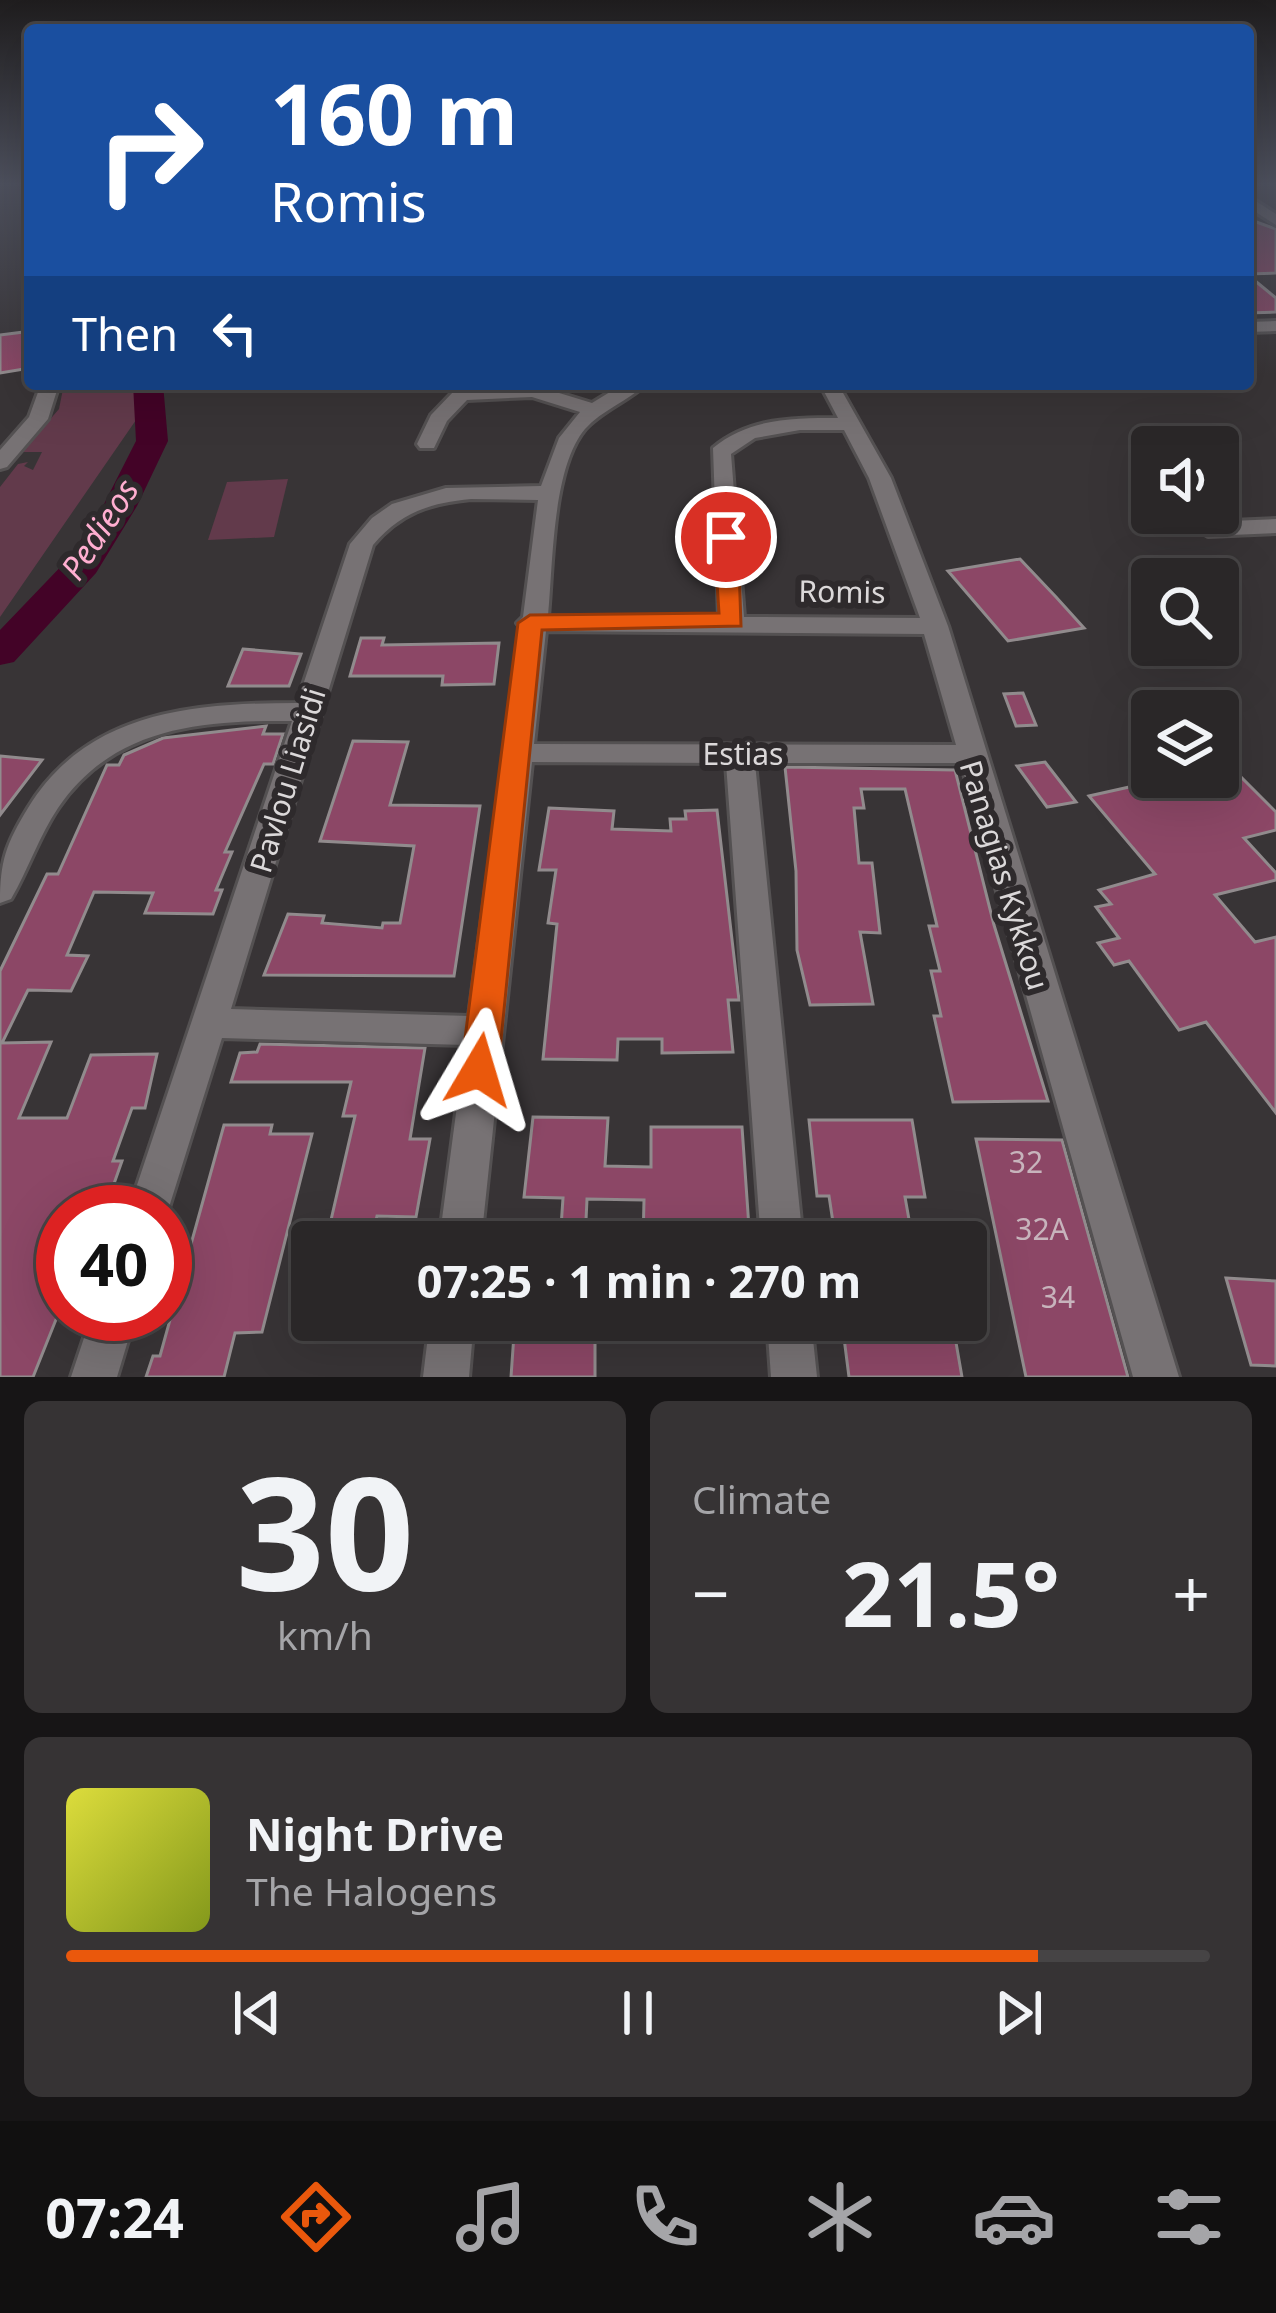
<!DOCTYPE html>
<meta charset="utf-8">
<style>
:root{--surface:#2a2728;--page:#363334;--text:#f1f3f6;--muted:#a5a5a8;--line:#464445;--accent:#ea580c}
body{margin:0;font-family:"Noto Sans",sans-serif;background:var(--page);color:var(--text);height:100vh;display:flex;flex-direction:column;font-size:45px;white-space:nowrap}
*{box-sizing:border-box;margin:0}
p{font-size:39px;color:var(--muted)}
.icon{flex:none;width:66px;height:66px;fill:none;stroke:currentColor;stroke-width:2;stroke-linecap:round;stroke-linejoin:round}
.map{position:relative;height:1377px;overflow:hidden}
.details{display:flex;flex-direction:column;gap:24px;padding:24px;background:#171516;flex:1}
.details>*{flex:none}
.banner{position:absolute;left:24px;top:24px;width:1230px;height:366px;border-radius:12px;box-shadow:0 12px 48px #0002,0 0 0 3px var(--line);background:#1a4fa0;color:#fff;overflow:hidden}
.controls{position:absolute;left:1131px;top:426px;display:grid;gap:24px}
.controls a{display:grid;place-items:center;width:108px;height:108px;border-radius:12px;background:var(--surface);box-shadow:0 12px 48px #0002,0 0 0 3px var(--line);font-size:60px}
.speed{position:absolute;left:36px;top:1185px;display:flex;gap:24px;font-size:60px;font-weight:700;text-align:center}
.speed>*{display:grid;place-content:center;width:156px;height:156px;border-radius:50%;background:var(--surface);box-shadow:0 12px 48px #0002,0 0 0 3px var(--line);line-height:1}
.speed .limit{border:18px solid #d22;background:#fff;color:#111}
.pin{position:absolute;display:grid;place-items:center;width:102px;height:102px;color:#fff;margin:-51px;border:6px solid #fff;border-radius:50%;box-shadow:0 3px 12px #0007}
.me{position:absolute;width:132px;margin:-66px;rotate:7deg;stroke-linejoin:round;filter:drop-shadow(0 0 9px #0008)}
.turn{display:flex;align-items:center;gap:42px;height:252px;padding:0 48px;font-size:54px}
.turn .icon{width:156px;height:156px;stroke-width:2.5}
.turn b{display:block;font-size:84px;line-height:102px}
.then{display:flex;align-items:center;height:114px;padding:0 48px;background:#0003;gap:24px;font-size:45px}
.big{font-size:90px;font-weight:700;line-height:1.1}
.details .tile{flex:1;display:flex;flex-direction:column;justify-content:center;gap:18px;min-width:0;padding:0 42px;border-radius:18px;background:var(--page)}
.details .dial{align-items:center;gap:0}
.dial b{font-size:156px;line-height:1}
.song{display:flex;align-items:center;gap:36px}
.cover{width:144px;height:144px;border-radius:18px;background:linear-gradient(135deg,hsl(60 70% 55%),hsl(70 70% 35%))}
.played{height:12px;border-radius:6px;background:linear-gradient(90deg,var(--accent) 85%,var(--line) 85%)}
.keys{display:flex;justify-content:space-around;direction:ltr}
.heat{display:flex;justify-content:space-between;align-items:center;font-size:66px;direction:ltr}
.details .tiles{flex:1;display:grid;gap:24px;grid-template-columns:1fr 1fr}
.tile:last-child{grid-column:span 2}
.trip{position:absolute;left:291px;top:1221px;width:696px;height:120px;border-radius:12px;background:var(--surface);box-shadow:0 12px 48px #0002,0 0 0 3px var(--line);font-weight:700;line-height:120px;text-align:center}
.dock{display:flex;height:192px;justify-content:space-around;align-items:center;background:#111010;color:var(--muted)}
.dock .icon{width:84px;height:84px}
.dock .selected{color:var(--accent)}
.dock b{font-size:54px;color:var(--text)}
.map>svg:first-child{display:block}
.green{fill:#623a4b}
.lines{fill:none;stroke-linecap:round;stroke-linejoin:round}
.river{fill:#430327;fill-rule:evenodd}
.building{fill:#8c4766;stroke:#918b8d;stroke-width:3}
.minor-casing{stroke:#545152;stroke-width:6}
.minor{fill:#777274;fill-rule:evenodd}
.route{fill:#ea580c;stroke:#983908;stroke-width:3}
.labels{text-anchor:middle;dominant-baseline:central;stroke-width:12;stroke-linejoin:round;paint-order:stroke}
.street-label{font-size:30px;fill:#dbd8d9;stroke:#2e2a2c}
.near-number-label{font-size:30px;fill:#c7b4bc}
.water-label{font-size:33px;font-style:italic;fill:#ffaed0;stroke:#2e2a2c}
</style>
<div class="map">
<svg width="1276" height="1377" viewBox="0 0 1276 1377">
<rect width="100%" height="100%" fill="#383436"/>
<g class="green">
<polygon points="64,384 137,384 136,420 0,617 0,487 18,464 28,462 24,466 33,470 42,452 22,452 59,409"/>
<polygon points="288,479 274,537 208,540 227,482"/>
</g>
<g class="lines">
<polygon class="river" points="133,384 163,384 168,441 137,506 96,573 14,662 0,665 0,630 69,558 103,506 136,441"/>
</g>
<g class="building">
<polygon points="1248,219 1276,229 1276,273 1248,274"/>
<polygon points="1248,275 1276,298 1276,312 1248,313"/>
<polygon points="24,332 30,368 0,373 0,335"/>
<polygon points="1020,559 1056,597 1084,628 1008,641 948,571"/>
<polygon points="361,638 384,638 382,645 499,643 494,684 442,685 443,676 350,676"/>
<polygon points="243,649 301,654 289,686 228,686"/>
<polygon points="1023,693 1036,725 1016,726 1004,694"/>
<polygon points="266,726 263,734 283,734 273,764 264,764 225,852 232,852 216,890 222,890 213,914 145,913 153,893 94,892 67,955 88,956 71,991 28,990 2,1043 51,1042 19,1118 67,1118 91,1055 157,1054 145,1108 132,1108 113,1161 122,1161 104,1212 63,1212 63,1302 33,1377 0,1377 0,971 47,874 58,874 107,765 119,765 124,755 163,738"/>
<polygon points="353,741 408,742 390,805 480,806 454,976 264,975 288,914 324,916 322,923 382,928 383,923 400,923 414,846 320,841"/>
<polygon points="1218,754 1276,812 1276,830 1244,838 1276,873 1276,880 1215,895 1255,942 1276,937 1276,1113 1206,1022 1179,1030 1129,961 1114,965 1098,943 1119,938 1096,907 1111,904 1099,890 1155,874 1089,796 1174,777 1218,777"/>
<polygon points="0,756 42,760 0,815"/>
<polygon points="1045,762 1076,802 1047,807 1017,766"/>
<polygon points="785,767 955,770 994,925 1048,1101 953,1102 934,1016 941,1016 931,971 940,971 929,926 937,926 905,789 861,789 864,808 854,808 859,863 872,863 880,933 860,932 873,1004 810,1005 797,950 796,871"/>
<polygon points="549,808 614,811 612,829 671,831 670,819 686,819 685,811 717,810 739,1000 728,1000 733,1052 662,1053 662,1039 618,1039 617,1060 543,1059 557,924 548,923 556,870 539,870"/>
<polygon points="260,1044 425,1048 410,1139 430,1139 416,1217 377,1216 372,1238 345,1237 349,1220 331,1220 355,1116 343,1116 351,1082 231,1082 240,1053 257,1052"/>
<polygon points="533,1117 608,1118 605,1166 651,1167 651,1127 742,1127 750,1242 643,1242 644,1200 587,1199 585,1242 560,1242 563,1198 524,1197"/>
<polygon points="809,1120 912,1120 925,1197 905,1197 913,1242 836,1242 829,1196 817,1196"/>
<polygon points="224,1125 272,1125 270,1134 312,1134 262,1332 235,1333 224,1377 146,1377 153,1356 160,1356"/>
<polygon points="976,1139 1062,1140 1128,1377 1026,1377"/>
<polygon points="1226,1278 1276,1281 1276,1366 1251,1365"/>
<polygon points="515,1320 595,1320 595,1377 511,1377"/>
<polygon points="851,1320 941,1320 943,1331 954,1331 962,1377 849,1377 843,1330 852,1330"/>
</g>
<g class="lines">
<defs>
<g id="minor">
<polygon points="1248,196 1276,214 1276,225 1248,207"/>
<polygon points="1276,321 1276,331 1248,332 1248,322"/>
<polygon points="41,384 59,384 48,419 7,467 0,469 0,450 29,417"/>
<path d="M623,384h23c-18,17 -44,26 -61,45 -33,39 -32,136 -37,187l171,1 -6,-169c36,-30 80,-30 125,-30l-18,-34h18l53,94 57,148 231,751h-46l-172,-614h-206l48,479h-42l-35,-479 -194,-1 -51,480h-42l26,-197 -243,-7 -57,182v-8h-37l164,-491c-91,-1 -179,6 -234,87 -19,28 -30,62 -47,91l-11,4c0,-42 6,-59 28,-95 59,-97 166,-105 269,-105l53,-159 22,-26 20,-14 54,-16 95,-2 18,-48 21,-26 -48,-15 -65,3 -20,21 -13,27h-14l-3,-4 14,-29 23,-24 79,-6 59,18zM800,430h44l25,48 51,140 -176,-1 -13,-163 24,-16zM471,499l67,1 -15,117 -6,6 4,5 -52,388 -238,-7 142,-464c27,-32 56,-42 98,-46zM546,631l378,3 32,111 -422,-1z"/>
<polygon points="1276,519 1276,533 1208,536 1197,529 1208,522"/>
<polygon points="92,1314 136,1314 117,1377 71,1377"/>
<polygon points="430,1320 474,1320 469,1377 423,1377"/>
<polygon points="767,1320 811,1320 817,1377 771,1377"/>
</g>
</defs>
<use href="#minor" class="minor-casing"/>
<use href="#minor" class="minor"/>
</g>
<linearGradient id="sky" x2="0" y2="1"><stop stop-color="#1f1d1e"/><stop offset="0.49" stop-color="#4d505d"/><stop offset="1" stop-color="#4d505d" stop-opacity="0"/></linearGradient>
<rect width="1276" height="375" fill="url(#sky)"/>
<polygon class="route" points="726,530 738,537 741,626 542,630 498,1070 493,1081 479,1086 466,1081 461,1070 518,623 530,615 719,613 714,537"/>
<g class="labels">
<g class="street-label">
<text transform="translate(842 591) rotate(1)">Romis</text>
<text x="743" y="753">Estias</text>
<text transform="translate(287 780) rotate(-73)">Pavlou Liasidi</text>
<text transform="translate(1005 875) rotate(73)">Panagias Kykkou</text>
</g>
<g class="near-number-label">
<text x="1026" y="1161">32</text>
<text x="1042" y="1228">32A</text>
<text x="1058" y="1296">34</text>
</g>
<g class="water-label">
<text transform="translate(99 529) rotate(-57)">Pedieos</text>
</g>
</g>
</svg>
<div class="controls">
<a><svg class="icon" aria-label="sound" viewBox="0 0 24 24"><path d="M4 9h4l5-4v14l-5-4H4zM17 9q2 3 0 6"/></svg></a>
<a><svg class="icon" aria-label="search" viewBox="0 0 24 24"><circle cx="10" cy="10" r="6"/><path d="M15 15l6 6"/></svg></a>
<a><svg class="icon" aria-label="layers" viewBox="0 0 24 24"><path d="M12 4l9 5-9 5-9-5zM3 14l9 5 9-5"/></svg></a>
</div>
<div class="speed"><div class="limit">40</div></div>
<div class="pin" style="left:726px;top:537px;background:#d93025"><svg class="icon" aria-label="arrive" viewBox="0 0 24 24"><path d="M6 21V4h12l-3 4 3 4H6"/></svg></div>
<svg class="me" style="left:479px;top:1070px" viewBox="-20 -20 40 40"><path d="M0-17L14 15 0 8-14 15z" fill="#ea580c" stroke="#fff" stroke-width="4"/></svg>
<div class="trip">07:25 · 1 min · 270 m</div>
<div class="banner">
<div class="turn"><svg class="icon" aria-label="right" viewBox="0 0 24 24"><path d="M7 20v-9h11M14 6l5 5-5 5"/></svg><div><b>160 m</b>Romis</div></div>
<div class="then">Then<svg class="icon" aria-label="left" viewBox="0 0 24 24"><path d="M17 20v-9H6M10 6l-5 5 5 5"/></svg></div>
</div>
</div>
<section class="details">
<div class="tiles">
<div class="tile dial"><b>30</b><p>km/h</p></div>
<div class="tile"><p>Climate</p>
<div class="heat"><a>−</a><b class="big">21.5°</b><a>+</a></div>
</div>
<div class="tile">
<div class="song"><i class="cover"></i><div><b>Night Drive</b><p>The Halogens</p></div></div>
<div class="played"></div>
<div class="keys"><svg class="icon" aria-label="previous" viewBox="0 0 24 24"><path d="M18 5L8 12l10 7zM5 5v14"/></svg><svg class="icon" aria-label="pause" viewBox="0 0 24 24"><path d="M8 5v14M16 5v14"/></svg><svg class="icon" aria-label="next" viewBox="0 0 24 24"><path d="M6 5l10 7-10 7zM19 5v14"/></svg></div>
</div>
</div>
</section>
<nav class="dock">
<b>07:24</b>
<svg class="icon selected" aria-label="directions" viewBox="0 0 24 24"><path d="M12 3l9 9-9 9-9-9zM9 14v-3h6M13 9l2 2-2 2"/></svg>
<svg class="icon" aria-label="music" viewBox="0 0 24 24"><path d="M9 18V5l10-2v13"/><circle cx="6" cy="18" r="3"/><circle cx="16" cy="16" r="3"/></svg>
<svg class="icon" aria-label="phone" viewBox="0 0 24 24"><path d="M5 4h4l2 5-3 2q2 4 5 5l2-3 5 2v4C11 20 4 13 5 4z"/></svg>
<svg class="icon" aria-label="climate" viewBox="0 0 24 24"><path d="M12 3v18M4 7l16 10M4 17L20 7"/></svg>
<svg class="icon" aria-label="car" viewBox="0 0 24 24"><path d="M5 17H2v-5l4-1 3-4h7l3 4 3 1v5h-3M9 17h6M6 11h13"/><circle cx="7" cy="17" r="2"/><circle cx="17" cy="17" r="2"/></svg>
<svg class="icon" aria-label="filters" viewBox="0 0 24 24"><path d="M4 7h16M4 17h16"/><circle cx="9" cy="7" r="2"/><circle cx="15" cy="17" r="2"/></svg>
</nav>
